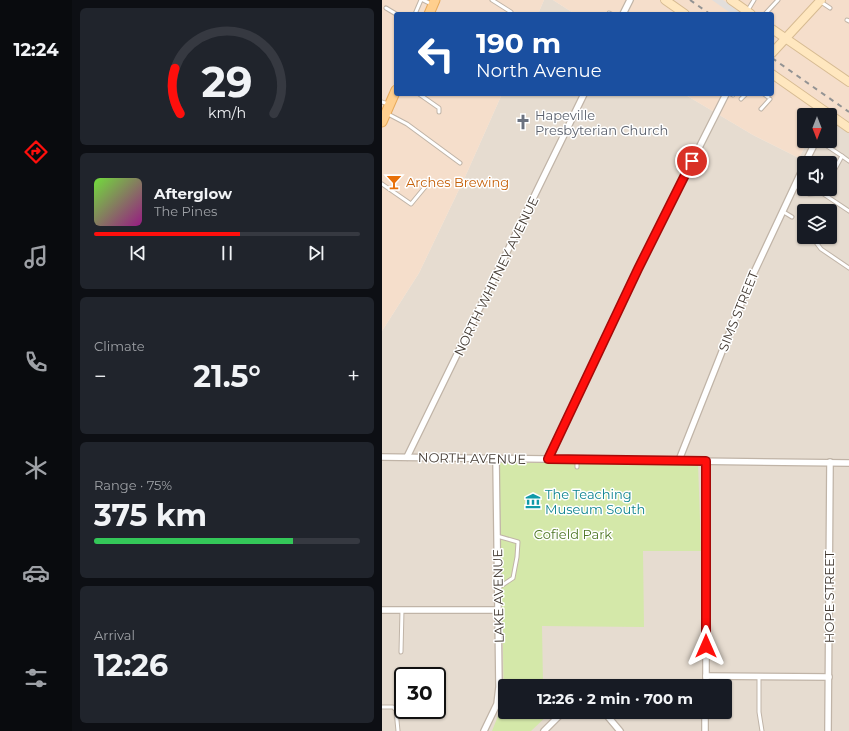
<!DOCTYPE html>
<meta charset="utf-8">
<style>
:root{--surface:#171b24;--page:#20242c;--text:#f1f3f6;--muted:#9ea1a6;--line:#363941;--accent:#ff0f0c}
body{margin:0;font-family:Montserrat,sans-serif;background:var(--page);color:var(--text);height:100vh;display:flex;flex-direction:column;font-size:15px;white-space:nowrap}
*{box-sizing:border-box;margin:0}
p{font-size:13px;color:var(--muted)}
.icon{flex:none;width:22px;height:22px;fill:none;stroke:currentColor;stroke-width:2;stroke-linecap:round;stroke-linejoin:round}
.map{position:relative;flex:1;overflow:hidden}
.sheet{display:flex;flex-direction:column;gap:8px;padding:8px;background:#0d0f14;width:310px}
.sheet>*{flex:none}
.banner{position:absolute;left:12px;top:12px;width:380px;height:84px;border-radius:4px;box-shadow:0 1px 3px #0004;background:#1a4fa0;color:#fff;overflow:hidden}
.needle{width:26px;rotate:180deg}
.controls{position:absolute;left:415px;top:108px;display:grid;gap:8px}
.controls a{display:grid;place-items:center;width:40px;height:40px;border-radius:4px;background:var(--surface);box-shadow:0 1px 3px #0004;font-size:20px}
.speed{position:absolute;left:12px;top:667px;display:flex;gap:8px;font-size:20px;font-weight:700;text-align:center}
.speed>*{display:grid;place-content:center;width:52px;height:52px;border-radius:50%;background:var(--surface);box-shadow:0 1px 3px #0004;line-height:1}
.speed .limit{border:2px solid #111;border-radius:6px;background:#fff;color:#111}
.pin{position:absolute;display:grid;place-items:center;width:34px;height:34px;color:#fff;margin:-17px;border:2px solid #fff;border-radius:50%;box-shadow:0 1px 4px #0007}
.me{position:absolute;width:44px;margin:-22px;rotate:0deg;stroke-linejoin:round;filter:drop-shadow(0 0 3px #0008)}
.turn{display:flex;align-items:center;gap:14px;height:84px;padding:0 16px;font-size:18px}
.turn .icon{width:52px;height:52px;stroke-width:2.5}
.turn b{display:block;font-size:28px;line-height:34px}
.big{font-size:30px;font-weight:700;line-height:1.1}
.sheet .tile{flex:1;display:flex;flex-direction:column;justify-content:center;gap:6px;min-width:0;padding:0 14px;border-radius:6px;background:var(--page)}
.sheet .dial{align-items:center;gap:0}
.dial svg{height:104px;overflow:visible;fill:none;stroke:var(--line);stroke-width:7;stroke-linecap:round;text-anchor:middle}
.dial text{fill:var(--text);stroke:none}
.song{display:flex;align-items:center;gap:12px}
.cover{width:48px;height:48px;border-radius:6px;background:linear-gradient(135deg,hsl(100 70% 55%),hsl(310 70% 35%))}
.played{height:4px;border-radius:2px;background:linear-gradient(90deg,var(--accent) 55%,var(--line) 55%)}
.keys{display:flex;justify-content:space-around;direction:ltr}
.heat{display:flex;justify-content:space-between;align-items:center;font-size:22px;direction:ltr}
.charge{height:6px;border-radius:3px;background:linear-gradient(90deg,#34c759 75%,var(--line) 0)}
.trip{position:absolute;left:116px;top:679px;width:234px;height:40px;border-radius:4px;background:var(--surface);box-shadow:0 1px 3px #0004;font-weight:700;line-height:40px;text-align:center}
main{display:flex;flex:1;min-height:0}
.dock{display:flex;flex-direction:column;width:72px;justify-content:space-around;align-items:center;background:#090b0e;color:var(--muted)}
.dock .icon{width:28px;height:28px}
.dock .on{color:var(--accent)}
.dock b{font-size:18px;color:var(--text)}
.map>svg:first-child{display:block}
.residential{fill:#e6dcd0;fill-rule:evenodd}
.commercial{fill:#f5decb}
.green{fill:#d4e8a9}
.parking{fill:#e2dedb}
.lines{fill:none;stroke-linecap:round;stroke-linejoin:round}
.lane-casing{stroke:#c0b4a7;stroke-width:5}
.street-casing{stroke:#c0b4a7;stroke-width:8}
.secondary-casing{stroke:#d7bb92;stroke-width:10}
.primary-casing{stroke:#e7aa5b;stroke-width:11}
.lane{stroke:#fff;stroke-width:3}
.street{stroke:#fff;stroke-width:5.5}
.secondary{stroke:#ffe7bf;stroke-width:8}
.primary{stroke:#ffcf8e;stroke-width:9}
.rail{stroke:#939393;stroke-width:2;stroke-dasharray:5 5;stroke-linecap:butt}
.route-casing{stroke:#a60a08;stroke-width:10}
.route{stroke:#ff0f0c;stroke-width:7}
.labels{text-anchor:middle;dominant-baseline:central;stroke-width:3;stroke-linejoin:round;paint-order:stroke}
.worship-label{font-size:13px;fill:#5b616d;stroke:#fff;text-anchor:start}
.food-label{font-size:13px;fill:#c56008;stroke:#fff;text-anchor:start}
.street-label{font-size:13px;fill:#433a32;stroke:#fff}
.culture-label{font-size:13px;fill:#0d838f;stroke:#fff;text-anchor:start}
.park-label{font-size:13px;fill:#4e7625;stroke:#fff}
</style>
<main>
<nav class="dock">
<b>12:24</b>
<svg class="icon on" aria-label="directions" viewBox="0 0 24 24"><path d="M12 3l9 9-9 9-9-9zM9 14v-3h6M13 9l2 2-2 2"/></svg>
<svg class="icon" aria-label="music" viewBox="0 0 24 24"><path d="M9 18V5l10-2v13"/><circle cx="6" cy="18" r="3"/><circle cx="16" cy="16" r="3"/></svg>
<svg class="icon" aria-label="phone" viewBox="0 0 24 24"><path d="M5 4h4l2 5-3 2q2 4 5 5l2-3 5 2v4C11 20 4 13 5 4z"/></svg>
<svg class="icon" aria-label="climate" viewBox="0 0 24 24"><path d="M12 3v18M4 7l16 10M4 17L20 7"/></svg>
<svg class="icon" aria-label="car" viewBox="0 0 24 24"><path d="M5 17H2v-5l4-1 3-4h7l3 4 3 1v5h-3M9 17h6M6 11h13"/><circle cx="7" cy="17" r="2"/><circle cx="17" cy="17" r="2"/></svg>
<svg class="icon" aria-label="filters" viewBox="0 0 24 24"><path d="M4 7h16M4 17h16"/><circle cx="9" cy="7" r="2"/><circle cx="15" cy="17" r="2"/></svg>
</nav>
<section class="sheet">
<div class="tile dial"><svg viewBox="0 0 100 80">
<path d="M14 69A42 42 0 1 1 86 69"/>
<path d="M14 69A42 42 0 0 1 10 34" stroke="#ff0f0c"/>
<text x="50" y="56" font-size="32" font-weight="700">29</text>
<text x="50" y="72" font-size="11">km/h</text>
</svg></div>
<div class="tile">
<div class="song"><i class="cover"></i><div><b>Afterglow</b><p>The Pines</p></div></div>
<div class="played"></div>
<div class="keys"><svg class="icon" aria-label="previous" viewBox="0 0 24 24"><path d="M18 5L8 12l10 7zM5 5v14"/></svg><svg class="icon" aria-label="pause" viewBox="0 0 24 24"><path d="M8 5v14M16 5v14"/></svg><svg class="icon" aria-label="next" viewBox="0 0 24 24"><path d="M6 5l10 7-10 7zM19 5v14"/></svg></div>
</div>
<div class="tile"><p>Climate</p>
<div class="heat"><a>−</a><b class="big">21.5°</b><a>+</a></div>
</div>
<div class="tile"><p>Range · 75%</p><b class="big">375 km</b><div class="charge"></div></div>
<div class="tile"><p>Arrival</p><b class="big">12:26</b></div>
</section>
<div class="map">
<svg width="467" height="731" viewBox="0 0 467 731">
<rect width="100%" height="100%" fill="#f2ebe2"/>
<g class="residential">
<polygon points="162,0 171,0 193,14 156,14"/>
<path d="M120,94h182l69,41 46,23 9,-17h22v-21l19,13v598h-467v-400l37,-58 46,-96zM422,163h26v26h-26zM422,211h26v26h-26zM21,676h34v34h-34zM123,686h220v26h-220z"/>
</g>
<g class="commercial">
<polygon points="0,0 162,0 156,14 14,14 14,94 120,94 83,177 37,273 0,331"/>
<polygon points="171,0 467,0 467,133 448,120 448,115 439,114 438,115 422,115 422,141 426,141 417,158 371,135 302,94 390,94 390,14 193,14"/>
</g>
<polygon class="green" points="316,462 319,551 261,551 262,627 160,626 161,684 163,686 123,686 123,712 169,712 149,731 110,731 122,701 117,463"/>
<polygon class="parking" points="330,0 341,0 361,14 350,14"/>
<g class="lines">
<defs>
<g id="lane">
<polyline points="41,0 49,4"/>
<polyline points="110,0 129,12"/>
<polyline points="439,2 448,8"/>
<polyline points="4,8 14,14"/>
<polyline points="366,10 372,0"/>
<polyline points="227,13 229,14"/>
<polyline points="33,14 39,0"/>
<polyline points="383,14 396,0"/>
<polyline points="465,20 467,21"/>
<polyline points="37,94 57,108 57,112"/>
<polyline points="349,94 351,95"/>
<polyline points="382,94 386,97"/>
<polyline points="359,99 364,94"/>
<polyline points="0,102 6,104"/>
<polyline points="379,109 388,99"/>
<polyline points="6,114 25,124 78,163"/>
<polyline points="445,146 460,156"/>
<polyline points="448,178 460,156 467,161"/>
<polyline points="0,184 29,204 48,181"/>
<polyline points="413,186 427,194 440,193 467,211"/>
<polyline points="400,211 410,217"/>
<polyline points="433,241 439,249 467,268"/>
<polyline points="195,459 195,467"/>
<polyline points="115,536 136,542 135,557 131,578 116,588"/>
<polyline points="19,652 20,610"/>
<polyline points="377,677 377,712 380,731"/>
<polyline points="0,707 11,707 14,710 16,731"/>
</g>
<g id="street">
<polyline points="241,14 248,0"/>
<polyline points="423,163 434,141"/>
<polyline points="0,457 467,463"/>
<polyline points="25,457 202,94"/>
<polyline points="166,459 256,269 344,94"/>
<polyline points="297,460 368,281 422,166"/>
<polyline points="324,461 324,686"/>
<polyline points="0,610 116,610"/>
<polyline points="324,676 447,677"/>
<polyline points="222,712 238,731"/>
<polyline points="102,731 115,704 117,687 114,458"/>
<polyline points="162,731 181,712"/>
<polyline points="323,731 323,712"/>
<polyline points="446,731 448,462"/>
</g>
<g id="secondary">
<polyline points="283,0 303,14"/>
<polyline points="349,0 369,14"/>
<polyline points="390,29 467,82"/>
<polyline points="390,53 439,0"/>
<polyline points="390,74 467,128"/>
</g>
<g id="primary">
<polyline points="47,14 53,0"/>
<polyline points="0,122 14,90"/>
</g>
</defs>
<use href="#lane" class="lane-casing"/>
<use href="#street" class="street-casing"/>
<use href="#secondary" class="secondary-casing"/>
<use href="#primary" class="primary-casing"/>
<use href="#lane" class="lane"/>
<use href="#street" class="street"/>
<use href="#secondary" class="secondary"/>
<use href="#primary" class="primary"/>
<g class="rail">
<polyline points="308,0 328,14"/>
<polyline points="390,58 467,112"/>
</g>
</g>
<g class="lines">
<defs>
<polyline id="route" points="310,161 256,269 166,459 324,461 324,646"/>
</defs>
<use href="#route" class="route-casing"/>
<use href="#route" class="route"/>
</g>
<defs>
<symbol id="church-bare" viewBox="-9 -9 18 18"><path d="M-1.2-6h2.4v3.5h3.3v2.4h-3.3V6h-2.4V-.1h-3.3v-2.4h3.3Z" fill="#6b7280" stroke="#fff" stroke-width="2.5" paint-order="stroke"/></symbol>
<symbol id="bar-bare" viewBox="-9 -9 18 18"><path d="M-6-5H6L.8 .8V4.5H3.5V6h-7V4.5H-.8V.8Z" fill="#e8710a" stroke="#fff" stroke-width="2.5" paint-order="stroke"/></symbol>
<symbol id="museum-bare" viewBox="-9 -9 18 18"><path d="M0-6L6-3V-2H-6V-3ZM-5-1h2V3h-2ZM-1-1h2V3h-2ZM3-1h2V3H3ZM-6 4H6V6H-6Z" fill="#0f9aa8" stroke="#fff" stroke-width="2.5" paint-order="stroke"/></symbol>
</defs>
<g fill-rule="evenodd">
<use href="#church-bare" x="130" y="111" width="22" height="22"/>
<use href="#bar-bare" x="1" y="171" width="22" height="22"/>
<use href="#museum-bare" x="140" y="490" width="22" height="22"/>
</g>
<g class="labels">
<g class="worship-label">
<text x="153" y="115">Hapeville<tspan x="153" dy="15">Presbyterian Church</tspan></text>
</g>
<g class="food-label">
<text x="24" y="182">Arches Brewing</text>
</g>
<g class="street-label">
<text transform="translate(114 276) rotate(-64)">NORTH WHITNEY AVENUE</text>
<text transform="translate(356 311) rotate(-68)">SIMS STREET</text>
<text transform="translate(90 458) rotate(1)">NORTH AVENUE</text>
<text transform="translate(116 596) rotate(-91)">LAKE AVENUE</text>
<text transform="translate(447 597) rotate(-90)">HOPE STREET</text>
</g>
<g class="culture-label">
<text x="163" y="494">The Teaching<tspan x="163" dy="15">Museum South</tspan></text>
</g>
<g class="park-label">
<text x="191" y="534">Cofield Park</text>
</g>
</g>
</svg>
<div class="controls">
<a><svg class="needle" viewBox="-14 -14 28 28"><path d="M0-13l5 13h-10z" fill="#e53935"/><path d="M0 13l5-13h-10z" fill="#9ea1a6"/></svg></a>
<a><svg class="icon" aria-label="sound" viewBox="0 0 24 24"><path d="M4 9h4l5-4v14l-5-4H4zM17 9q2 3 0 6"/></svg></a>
<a><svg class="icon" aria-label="layers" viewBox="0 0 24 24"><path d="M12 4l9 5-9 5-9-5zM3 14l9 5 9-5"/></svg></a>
</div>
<div class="speed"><div class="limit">30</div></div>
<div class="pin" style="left:310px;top:161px;background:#d93025"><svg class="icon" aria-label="arrive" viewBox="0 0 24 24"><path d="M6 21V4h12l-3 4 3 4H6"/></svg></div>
<svg class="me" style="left:324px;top:646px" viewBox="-20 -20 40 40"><path d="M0-17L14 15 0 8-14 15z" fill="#ff0f0c" stroke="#fff" stroke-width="4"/></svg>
<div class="trip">12:26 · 2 min · 700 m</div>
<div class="banner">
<div class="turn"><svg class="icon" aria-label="left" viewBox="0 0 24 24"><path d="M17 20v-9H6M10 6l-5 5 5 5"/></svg><div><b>190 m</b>North Avenue</div></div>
</div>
</div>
</main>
